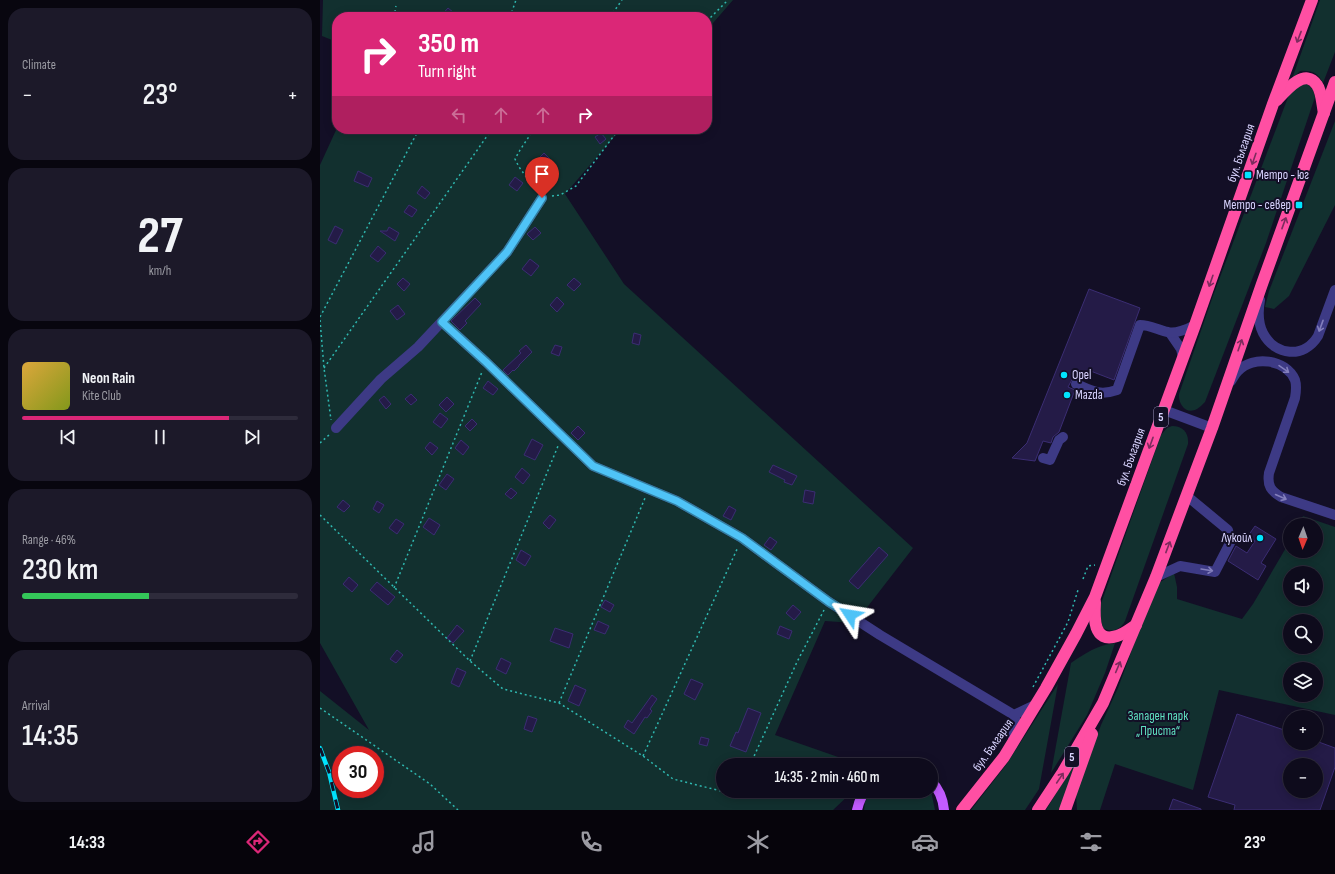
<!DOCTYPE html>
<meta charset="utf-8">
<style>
:root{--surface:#0e0b1c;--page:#1c1929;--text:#f1f3f6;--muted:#9b9ba3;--line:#2e2b3b;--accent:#db2777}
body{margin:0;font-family:"Sofia Sans Condensed",sans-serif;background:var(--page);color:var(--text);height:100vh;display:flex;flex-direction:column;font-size:15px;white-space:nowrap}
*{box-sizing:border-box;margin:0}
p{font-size:13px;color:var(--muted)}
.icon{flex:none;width:22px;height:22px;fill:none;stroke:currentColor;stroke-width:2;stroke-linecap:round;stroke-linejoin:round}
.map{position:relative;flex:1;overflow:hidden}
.drawer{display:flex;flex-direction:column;gap:8px;padding:8px;background:#08060f;width:320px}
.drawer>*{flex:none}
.top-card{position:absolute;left:12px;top:12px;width:380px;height:122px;border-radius:16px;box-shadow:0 2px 10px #0003,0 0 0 1px var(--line);background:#db2777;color:#fff;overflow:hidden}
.needle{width:26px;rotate:182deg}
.fabs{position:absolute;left:963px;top:518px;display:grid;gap:8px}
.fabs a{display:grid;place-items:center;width:40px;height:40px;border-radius:50%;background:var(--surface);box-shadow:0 2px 10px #0003,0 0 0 1px var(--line);font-size:20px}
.speed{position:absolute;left:12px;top:746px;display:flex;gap:8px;font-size:20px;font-weight:700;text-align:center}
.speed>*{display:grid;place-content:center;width:52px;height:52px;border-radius:50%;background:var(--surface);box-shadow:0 2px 10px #0003,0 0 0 1px var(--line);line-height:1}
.speed .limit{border:6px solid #d22;background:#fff;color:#111}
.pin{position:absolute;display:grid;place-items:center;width:34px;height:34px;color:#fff;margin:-41px -17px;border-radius:50% 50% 50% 0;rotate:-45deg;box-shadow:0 0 4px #0007}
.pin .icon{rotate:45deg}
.me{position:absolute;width:44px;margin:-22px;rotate:303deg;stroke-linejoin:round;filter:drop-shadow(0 0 3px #0008)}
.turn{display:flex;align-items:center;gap:14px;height:84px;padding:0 20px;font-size:18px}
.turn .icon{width:52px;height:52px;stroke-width:2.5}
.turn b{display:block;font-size:28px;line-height:34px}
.lanes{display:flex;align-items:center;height:38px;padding:0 20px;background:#0003;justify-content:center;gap:20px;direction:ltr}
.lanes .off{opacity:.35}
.big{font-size:30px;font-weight:600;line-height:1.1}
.drawer .card{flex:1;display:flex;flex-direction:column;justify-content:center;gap:6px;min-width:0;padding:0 14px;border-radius:16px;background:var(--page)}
.drawer .dial{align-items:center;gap:0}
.dial b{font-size:52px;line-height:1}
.song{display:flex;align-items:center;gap:12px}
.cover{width:48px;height:48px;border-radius:6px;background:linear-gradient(135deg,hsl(40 70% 55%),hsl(70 70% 35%))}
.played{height:4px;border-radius:2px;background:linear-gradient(90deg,var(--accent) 75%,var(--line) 75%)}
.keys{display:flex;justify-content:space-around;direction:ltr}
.heat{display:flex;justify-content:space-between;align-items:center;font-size:22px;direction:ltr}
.charge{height:6px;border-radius:3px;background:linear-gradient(90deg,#34c759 46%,var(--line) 0)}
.trip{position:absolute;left:396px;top:758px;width:222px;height:40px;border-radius:20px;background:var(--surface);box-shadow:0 2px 10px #0003,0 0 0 1px var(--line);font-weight:600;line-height:40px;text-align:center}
.dock{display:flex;height:64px;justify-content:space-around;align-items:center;background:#06040b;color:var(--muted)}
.dock .icon{width:28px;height:28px}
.dock .active{color:var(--accent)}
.dock b{font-size:18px;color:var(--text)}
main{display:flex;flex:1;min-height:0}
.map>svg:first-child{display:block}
.green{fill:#12302f;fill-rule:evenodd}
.building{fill:#241b47;stroke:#3b2d73;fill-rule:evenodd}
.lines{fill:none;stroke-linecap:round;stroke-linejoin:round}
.path{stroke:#2fb8b0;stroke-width:1.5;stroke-dasharray:2 3;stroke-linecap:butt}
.minor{stroke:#3d3a85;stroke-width:10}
.major{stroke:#c25bff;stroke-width:10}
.highway{stroke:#ff4fa3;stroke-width:12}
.rail-casing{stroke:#00e5ff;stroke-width:4.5}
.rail{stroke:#130f26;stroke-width:3;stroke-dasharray:9;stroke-linecap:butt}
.oneway{stroke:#7d2c5e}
.oneway2{stroke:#837fbc}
.route-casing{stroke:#337fa1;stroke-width:10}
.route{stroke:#4fc3f7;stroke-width:7}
.poi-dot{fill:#00e5ff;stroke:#130f26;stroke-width:1.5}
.labels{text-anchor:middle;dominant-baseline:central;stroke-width:4;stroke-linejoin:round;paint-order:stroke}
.shield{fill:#130f26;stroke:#9e99be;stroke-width:1}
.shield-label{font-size:12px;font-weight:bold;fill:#d9d4ff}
.street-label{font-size:13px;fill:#d9d4ff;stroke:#130f26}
.poi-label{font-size:13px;fill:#d9d4ff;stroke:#130f26;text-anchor:start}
.park-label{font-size:13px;fill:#5fe0c0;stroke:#130f26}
</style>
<main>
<section class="drawer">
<div class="card"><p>Climate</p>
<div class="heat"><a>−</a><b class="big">23°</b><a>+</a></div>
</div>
<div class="card dial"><b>27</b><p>km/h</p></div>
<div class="card">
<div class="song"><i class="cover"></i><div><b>Neon Rain</b><p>Kite Club</p></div></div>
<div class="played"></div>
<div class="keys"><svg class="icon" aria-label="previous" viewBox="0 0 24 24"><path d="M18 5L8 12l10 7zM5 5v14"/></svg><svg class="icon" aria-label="pause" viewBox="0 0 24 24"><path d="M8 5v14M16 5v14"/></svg><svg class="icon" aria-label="next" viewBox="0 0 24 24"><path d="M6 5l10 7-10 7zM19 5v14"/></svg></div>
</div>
<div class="card"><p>Range · 46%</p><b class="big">230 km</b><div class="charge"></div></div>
<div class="card"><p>Arrival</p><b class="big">14:35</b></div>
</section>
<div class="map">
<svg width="1015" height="810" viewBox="0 0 1015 810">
<rect width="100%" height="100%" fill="#130f26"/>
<g class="green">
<polygon points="3,0 413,0 387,30 387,17 17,17 17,42 2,36"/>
<path d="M1000,0h15v52l-12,31c-5,-10 -11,-13 -23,-12l-8,8z"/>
<path d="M987,84l6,5 2,8 -49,146 -61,159c-3,3 -5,5 -8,7 -11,6 -19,-5 -18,-15l35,-101 76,-201 5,-6z"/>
<polygon points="1015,121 1015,205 969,296 954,309 945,307 949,291"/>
<path d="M17,128v1h284l-56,65 59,90 289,264 -58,75 -30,-2 -50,114 86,30h-138v26h130l-20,19h-513v-119l49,39 -49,-87v-478zM21,755h34v34h-34z"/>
<path d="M852,426c11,0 17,7 16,18l-63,177c-5,9 -13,12 -22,7l-5,-16 63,-177 6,-7z"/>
<path d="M983,516l32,11v188l-116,-25 -26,100 -78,-26 -15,46h-23l-1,-16 25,-69 17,-37 23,-63 18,-42 15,-10 3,14v12l65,20 11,-15 37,-63v10h26v-26h-17zM970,573h26v26h-26zM970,621h26v26h-26zM970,669h26v26h-26z"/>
<path d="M795,643l-10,30 -18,42 -36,58 20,-110c16,-11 25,-17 44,-20z"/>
<polygon points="738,684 719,789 705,810 651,810 686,765"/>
<polygon points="754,764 757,765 740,810 726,810"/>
<polygon points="550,791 611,791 615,810 544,810 545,802"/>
</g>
<g class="building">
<polygon points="128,8 139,17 120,17"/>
<polygon points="281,133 286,139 280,144 275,137"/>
<polygon points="224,153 230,159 220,169 214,163"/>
<polygon points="38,171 52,178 48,187 34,181"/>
<polygon points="195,177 203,183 197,191 189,185"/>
<polygon points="102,186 110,193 105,199 97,193"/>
<polygon points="89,205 97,210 92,217 84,212"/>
<polygon points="15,226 23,230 16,244 8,240"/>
<polygon points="69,227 79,233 75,241 60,231 67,231"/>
<polygon points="215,227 221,233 213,240 207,234"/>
<polygon points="58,246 66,253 58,262 50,256"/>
<polygon points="210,259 219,266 211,276 202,269"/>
<polygon points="83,278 90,284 84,291 77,284"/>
<polygon points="254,278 261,284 254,291 247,285"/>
<polygon points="769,289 820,308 794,380 768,370 766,377 755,374 748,387 755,390 739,432 733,437 731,443 723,441 715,461 692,458 707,443"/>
<polygon points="237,297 244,304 237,312 230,305"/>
<polygon points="155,298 161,304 145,321 147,323 140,330 131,321"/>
<polygon points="78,305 85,314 77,320 70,311"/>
<polygon points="314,333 321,335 319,345 312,343"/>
<polygon points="206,345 212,352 199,365 199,366 194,371 193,370 188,375 183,370 201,353 199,351"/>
<polygon points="235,345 242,347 239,356 231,353"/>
<polygon points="168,381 178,389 173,395 163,388"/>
<polygon points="91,394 97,400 91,405 85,399"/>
<polygon points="64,396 71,404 66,409 59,400"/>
<polygon points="127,397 134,404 126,412 119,405"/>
<polygon points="120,413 128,419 121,428 113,422"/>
<polygon points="152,419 157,424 150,431 145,426"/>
<polygon points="258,426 265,433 258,440 251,433"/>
<polygon points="212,439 223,445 215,460 204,455"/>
<polygon points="141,440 149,447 143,455 135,448"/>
<polygon points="110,442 118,448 112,455 105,448"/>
<polygon points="453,465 477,476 472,485 464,482 465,480 449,472"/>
<polygon points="202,468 210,475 203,484 195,477"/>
<polygon points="127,474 134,479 126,490 119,485"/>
<polygon points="191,488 197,493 191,499 185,494"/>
<polygon points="485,490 495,492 493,504 483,502"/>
<polygon points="23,500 30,506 24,512 17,507"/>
<polygon points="57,501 64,505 59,513 53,509"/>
<polygon points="409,506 416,510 411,520 403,516"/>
<polygon points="230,515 236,520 229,529 223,523"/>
<polygon points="109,518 120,525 114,535 103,527"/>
<polygon points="76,519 84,524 77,534 69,528"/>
<polygon points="935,526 956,539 941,563 946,566 938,580 908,561 916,546 927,553 935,541 928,536"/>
<polygon points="450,537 457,542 451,550 444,545"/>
<polygon points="559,547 568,555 538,589 529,581"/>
<polygon points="201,550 211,556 205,566 196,560"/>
<polygon points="29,577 38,585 32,592 23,584"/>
<polygon points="57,582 75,597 68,605 50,590"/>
<polygon points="285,600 294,605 290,612 281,607"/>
<polygon points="473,605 481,612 474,620 466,613"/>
<polygon points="278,621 289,626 285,634 274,630"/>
<polygon points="137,625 144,631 133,643 127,638"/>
<polygon points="460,626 472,631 469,639 457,634"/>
<polygon points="235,628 253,634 249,648 230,641"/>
<polygon points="77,650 83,655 76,663 70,659"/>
<polygon points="181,658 191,663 186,674 176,669"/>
<polygon points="137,668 146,672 139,687 131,683"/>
<polygon points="371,679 383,684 375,700 364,694"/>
<polygon points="255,685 266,690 259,706 248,701"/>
<polygon points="332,695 337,699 330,709 332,711 327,718 325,717 314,734 304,727 308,720 312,723"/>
<polygon points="428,708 441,713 426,752 410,746 416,732 418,733"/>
<path d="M917,714l53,18v11h26v-2l19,7v19l-15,43h-86l1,-5 -27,-8zM970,765h26v26h-26z"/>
<polygon points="208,716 217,719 212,732 204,729"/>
<polygon points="381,737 389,739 387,746 379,744"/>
<polygon points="853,799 881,809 881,810 849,810"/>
</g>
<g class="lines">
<g class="path">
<polyline points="74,17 76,6"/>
<polyline points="190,17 196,0"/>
<polyline points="290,17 302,0"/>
<polyline points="387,21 408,0"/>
<polyline points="214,129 200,150 195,159 199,167 216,190"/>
<polyline points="232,196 240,195 256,186 299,129"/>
<polyline points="0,317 99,129"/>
<polyline points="0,320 4,368 11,420"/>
<polyline points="4,368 172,129"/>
<polyline points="0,443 9,435"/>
<polyline points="0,515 150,661 183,689 239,703 323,756 353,779 417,795 419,791"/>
<polyline points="763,579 768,566 775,565"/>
<polyline points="74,588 162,372"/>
<polyline points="150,661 238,446"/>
<polyline points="713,687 748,622 758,590"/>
<polyline points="239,703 325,498"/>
<polyline points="0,708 110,784 138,810"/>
<polyline points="323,756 418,547"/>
<polyline points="430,765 477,662 504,610"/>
</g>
<g class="minor">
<path d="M940,300c-2,11 -2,23 3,33 12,23 41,26 55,3l17,-46"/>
<polyline points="122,322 166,362 273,466 357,501 422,538 509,602 560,635 694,715 696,722 693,738"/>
<polyline points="850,333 861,349 863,357"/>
<path d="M911,381c2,-3 4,-7 7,-10 15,-16 48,-12 57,9 2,6 1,12 0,18l-26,75c-2,13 2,18 12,24l54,18"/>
<path d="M756,384c16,7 24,12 41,6l23,-65c10,0 18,5 28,7 7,2 20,-3 27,-7"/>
<polyline points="844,410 892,428"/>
<polyline points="16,428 61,379 98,347 187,252 222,198"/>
<polyline points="723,458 730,460 739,440 743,437"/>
<polyline points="836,577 860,566 895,572 910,543 908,530 867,496"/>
<polyline points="694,715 717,704"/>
</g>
<g class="major">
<path d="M611,781c8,8 12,18 13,29"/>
<polyline points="537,810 539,803 544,791"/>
</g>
<g class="highway">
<path d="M957,100c9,-10 28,-33 40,-15 5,7 5,19 7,28"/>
<path d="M775,602c-1,15 -2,42 22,34 7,-2 13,-7 19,-11"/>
<polyline points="642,810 684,757 726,688 756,634 775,597 875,325 953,104 992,0"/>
<polyline points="718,810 743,772 783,703 836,577 892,428 942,284 1015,82"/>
<polyline points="745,810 772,734"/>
</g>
<defs>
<polyline id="rail" points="0,748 9,772 18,810"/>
</defs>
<use href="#rail" class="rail-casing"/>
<use href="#rail" class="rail"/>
</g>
<defs><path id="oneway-shaft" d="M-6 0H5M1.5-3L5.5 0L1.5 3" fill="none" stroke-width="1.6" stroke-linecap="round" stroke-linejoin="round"/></defs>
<g class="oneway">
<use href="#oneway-shaft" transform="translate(979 37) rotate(111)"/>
<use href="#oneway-shaft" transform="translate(934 159) rotate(109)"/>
<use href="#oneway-shaft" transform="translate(964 223) rotate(-70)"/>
<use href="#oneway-shaft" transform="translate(891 281) rotate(109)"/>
<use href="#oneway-shaft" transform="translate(920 345) rotate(-71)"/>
<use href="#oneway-shaft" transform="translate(831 443) rotate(110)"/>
<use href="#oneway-shaft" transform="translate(848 547) rotate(-69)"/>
<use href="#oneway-shaft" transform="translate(798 667) rotate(-67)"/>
<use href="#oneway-shaft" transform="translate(740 778) rotate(-56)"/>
</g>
<g class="oneway2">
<use href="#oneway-shaft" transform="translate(1001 326) rotate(110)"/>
<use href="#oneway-shaft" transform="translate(964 369) rotate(35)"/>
<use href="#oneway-shaft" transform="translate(961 497) rotate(24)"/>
<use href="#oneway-shaft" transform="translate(887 570) rotate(9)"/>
</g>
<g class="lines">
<defs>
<polyline id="route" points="222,198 187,252 122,322 166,362 273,466 357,501 422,538 509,602 530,615"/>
</defs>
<use href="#route" class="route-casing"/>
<use href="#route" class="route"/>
</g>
<g class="poi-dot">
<rect x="924" y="171" width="8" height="8" rx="2"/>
<rect x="975" y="201" width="8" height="8" rx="2"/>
<circle cx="744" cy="375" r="4"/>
<circle cx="747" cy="395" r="4"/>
<circle cx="940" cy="538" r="4"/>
</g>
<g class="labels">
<g class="shield">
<rect x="834" y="407" width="14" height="20" rx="3"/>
<rect x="745" y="747" width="14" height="20" rx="3"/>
</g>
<g class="shield-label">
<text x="841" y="417">5</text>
<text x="752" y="757">5</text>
</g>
<g class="street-label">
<text transform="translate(921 153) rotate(-71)">бул. България</text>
<text transform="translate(811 457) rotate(-70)">бул. България</text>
<text transform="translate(673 745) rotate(-55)">бул. България</text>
</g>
<g class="poi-label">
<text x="936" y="175">Метро - юг</text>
<text x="971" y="205" text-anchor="end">Метро - север</text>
<text x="752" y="375">Opel</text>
<text x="755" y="395">Mazda</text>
<text x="932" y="538" text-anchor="end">Лукойл</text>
</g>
<g class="park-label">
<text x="838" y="716">Западен парк<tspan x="838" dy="15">„Приста“</tspan></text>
</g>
</g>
</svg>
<div class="fabs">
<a><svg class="needle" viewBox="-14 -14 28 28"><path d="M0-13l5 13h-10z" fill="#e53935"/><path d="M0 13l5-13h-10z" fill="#9b9ba3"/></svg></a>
<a><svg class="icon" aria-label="sound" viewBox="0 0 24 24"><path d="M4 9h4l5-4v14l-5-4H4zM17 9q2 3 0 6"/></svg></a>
<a><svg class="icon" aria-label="search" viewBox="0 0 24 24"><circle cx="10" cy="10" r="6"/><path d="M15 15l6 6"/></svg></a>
<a><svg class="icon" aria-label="layers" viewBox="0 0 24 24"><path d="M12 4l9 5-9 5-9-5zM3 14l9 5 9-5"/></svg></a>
<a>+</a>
<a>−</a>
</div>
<div class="speed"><div class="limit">30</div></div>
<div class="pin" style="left:222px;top:198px;background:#d93025"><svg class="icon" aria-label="arrive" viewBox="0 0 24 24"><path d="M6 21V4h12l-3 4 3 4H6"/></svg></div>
<svg class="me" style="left:530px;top:615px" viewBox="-20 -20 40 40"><path d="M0-17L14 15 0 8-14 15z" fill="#4fc3f7" stroke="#fff" stroke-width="4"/></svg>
<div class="trip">14:35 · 2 min · 460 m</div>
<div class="top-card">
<div class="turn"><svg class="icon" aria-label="right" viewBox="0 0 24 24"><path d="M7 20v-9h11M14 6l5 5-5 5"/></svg><div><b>350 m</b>Turn right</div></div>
<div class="lanes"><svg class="icon off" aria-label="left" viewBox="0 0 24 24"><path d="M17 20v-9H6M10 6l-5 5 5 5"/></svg><svg class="icon off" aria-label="ahead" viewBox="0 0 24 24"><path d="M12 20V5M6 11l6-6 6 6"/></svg><svg class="icon off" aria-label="ahead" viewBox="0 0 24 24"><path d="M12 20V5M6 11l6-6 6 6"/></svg><svg class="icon" aria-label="right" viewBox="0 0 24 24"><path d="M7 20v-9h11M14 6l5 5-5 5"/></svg></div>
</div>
</div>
</main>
<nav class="dock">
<b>14:33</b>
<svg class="icon active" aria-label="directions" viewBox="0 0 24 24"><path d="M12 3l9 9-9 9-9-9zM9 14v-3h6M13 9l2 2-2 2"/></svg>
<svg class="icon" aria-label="music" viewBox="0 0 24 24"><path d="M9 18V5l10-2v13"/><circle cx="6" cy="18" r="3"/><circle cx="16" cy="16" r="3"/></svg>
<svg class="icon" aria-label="phone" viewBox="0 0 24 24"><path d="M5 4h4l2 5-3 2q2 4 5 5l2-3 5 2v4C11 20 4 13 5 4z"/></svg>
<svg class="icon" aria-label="climate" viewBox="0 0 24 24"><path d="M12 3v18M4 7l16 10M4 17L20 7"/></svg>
<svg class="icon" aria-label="car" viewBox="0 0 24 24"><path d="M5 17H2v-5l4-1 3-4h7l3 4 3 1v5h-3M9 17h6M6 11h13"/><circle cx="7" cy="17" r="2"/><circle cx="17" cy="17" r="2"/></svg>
<svg class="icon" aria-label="filters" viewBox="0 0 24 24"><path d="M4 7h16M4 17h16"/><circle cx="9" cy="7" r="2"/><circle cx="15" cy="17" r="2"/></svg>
<b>23°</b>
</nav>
